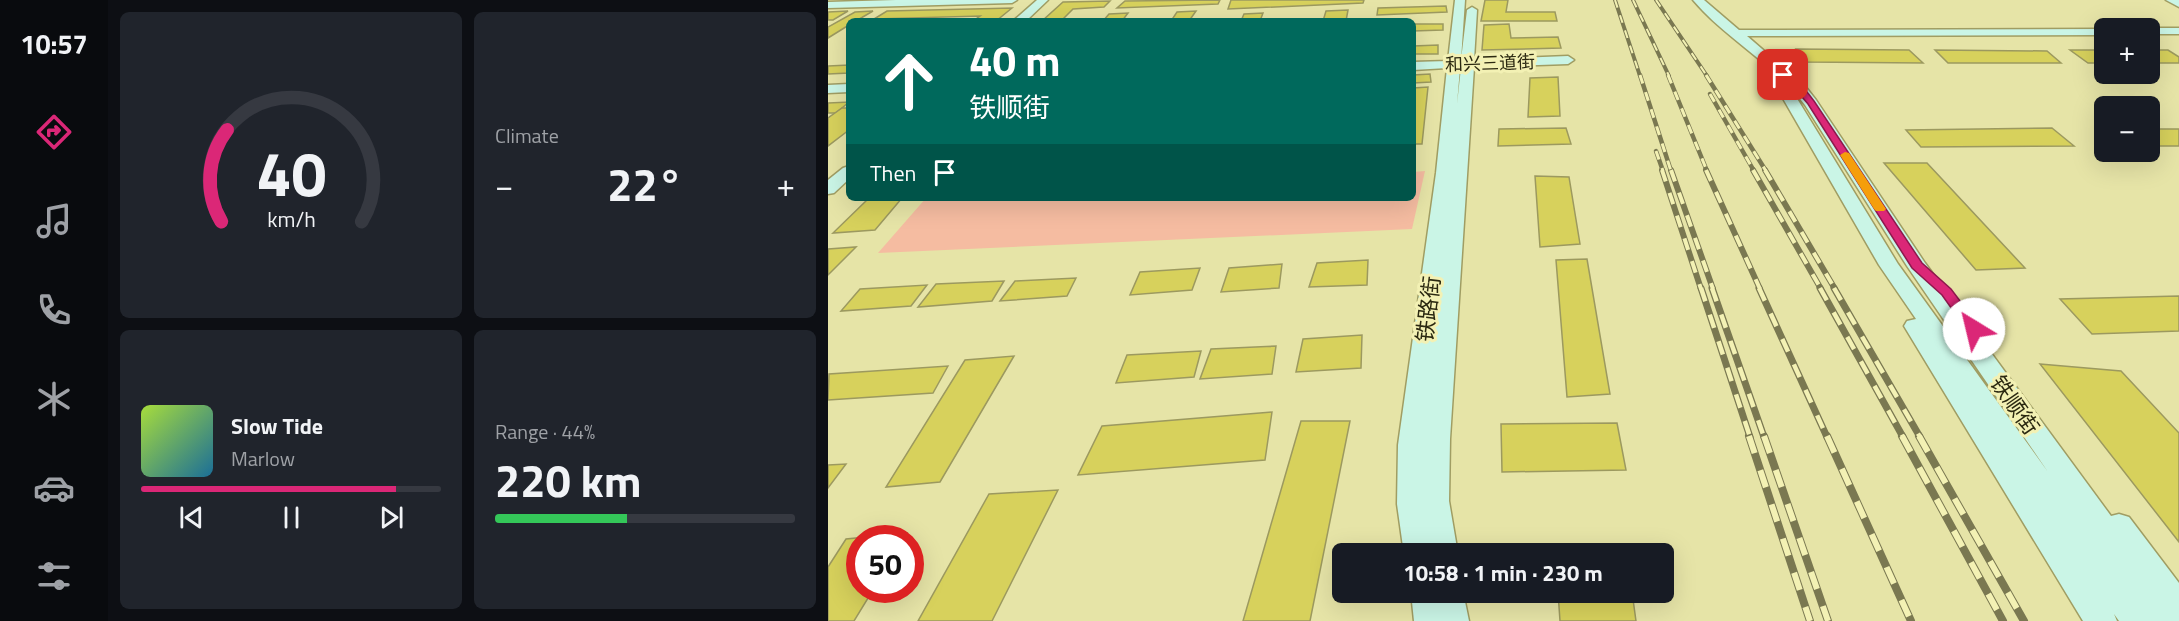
<!DOCTYPE html>
<meta charset="utf-8">
<style>
:root{--surface:#171b24;--page:#20242c;--text:#f1f3f6;--muted:#9ea1a6;--line:#363941;--accent:#db2777}
body{margin:0;font-family:"Titillium Web","Noto Sans SC",sans-serif;background:var(--page);color:var(--text);height:100vh;display:flex;flex-direction:column;font-size:22px;white-space:nowrap}
*{box-sizing:border-box;margin:0}
p{font-size:20px;color:var(--muted)}
.icon{flex:none;width:33px;height:33px;fill:none;stroke:currentColor;stroke-width:2;stroke-linecap:round;stroke-linejoin:round}
.map{position:relative;flex:1;overflow:hidden}
.sheet{display:flex;flex-direction:column;gap:12px;padding:12px;background:#0d0f14;width:720px}
.sheet>*{flex:none}
.hud{position:absolute;left:18px;top:18px;width:570px;height:183px;border-radius:9px;box-shadow:0 6px 24px #0002;background:#00695c;color:#fff;overflow:hidden}
.controls{position:absolute;left:1266px;top:18px;display:grid;gap:12px}
.controls a{display:grid;place-items:center;width:66px;height:66px;border-radius:9px;background:var(--surface);box-shadow:0 6px 24px #0002;font-size:30px}
.speed{position:absolute;left:18px;top:525px;display:flex;gap:12px;font-size:30px;font-weight:700;text-align:center}
.speed>*{display:grid;place-content:center;width:78px;height:78px;border-radius:50%;background:var(--surface);box-shadow:0 6px 24px #0002;line-height:1}
.speed .limit{border:9px solid #d22;background:#fff;color:#111}
.pin{position:absolute;display:grid;place-items:center;width:51px;height:51px;color:#fff;margin:-26px;border-radius:12px;box-shadow:0 3px 9px #0006}
.me{position:absolute;width:66px;margin:-33px;rotate:324deg;stroke-linejoin:round;filter:drop-shadow(0 0 4px #0008)}
.turn{display:flex;align-items:center;gap:21px;height:126px;padding:0 24px;font-size:27px}
.turn .icon{width:78px;height:78px;stroke-width:2.5}
.turn b{display:block;font-size:42px;line-height:51px}
.then{display:flex;align-items:center;height:57px;padding:0 24px;background:#0003;gap:12px;font-size:22px}
.big{font-size:45px;font-weight:700;line-height:1.1}
.sheet .widget{flex:1;display:flex;flex-direction:column;justify-content:center;gap:9px;min-width:0;padding:0 21px;border-radius:9px;background:var(--page)}
.sheet .dial{align-items:center;gap:0}
.dial svg{height:156px;overflow:visible;fill:none;stroke:var(--line);stroke-width:7;stroke-linecap:round;text-anchor:middle}
.dial text{fill:var(--text);stroke:none}
.song{display:flex;align-items:center;gap:18px}
.cover{width:72px;height:72px;border-radius:9px;background:linear-gradient(135deg,hsl(80 70% 55%),hsl(200 70% 35%))}
.played{height:6px;border-radius:3px;background:linear-gradient(90deg,var(--accent) 85%,var(--line) 85%)}
.keys{display:flex;justify-content:space-around;direction:ltr}
.heat{display:flex;justify-content:space-between;align-items:center;font-size:33px;direction:ltr}
.charge{height:9px;border-radius:4px;background:linear-gradient(90deg,#34c759 44%,var(--line) 0)}
.sheet .tiles{flex:1;display:grid;gap:12px;grid-template-columns:repeat(2,1fr)}
.trip{position:absolute;left:504px;top:543px;width:342px;height:60px;border-radius:9px;background:var(--surface);box-shadow:0 6px 24px #0002;font-weight:700;line-height:60px;text-align:center}
main{display:flex;flex:1;min-height:0}
.tab-bar{display:flex;flex-direction:column;width:108px;justify-content:space-around;align-items:center;background:#090b0e;color:var(--muted)}
.tab-bar .icon{width:42px;height:42px}
.tab-bar .selected{color:var(--accent)}
.tab-bar b{font-size:27px;color:var(--text)}
.map>svg:first-child{display:block}
.green{fill:#f5bca1}
.building{fill:#d7d15c;stroke:#9c995f;stroke-width:1.5}
.lines{fill:none;stroke-linecap:round;stroke-linejoin:round}
.secondary-casing{stroke:#a09d63;stroke-width:3}
.secondary{fill:#caf5e6;fill-rule:evenodd}
.rail-far4-casing{stroke:#7a7851;stroke-width:4}
.rail-far3-casing{stroke:#7a7851;stroke-width:4.5}
.rail-far2-casing{stroke:#7a7851;stroke-width:6}
.rail-far1-casing{stroke:#7a7851;stroke-width:7}
.rail-casing{stroke:#7a7851;stroke-width:8}
.rail-far4{stroke:#f3f1b4;stroke-width:2;stroke-dasharray:8;stroke-linecap:butt}
.rail-far3{stroke:#f3f1b4;stroke-width:3;stroke-dasharray:9;stroke-linecap:butt}
.rail-far2{stroke:#f3f1b4;stroke-width:4;stroke-dasharray:12;stroke-linecap:butt}
.rail-far1{stroke:#f3f1b4;stroke-width:4.5;stroke-dasharray:14;stroke-linecap:butt}
.rail{stroke:#f3f1b4;stroke-width:6;stroke-dasharray:18;stroke-linecap:butt}
.route{fill:#db2777;stroke:#8e194d;stroke-width:1.5}
.slow{fill:#f59e0b}
.labels{text-anchor:middle;dominant-baseline:central;stroke-width:6;stroke-linejoin:round;paint-order:stroke}
.far-street-label{font-size:18px;fill:#2b2911;stroke:#f3f1b4}
.street-label{font-size:22px;fill:#2b2911;stroke:#f3f1b4}
</style>
<main>
<nav class="tab-bar">
<b>10:57</b>
<svg class="icon selected" aria-label="directions" viewBox="0 0 24 24"><path d="M12 3l9 9-9 9-9-9zM9 14v-3h6M13 9l2 2-2 2"/></svg>
<svg class="icon" aria-label="music" viewBox="0 0 24 24"><path d="M9 18V5l10-2v13"/><circle cx="6" cy="18" r="3"/><circle cx="16" cy="16" r="3"/></svg>
<svg class="icon" aria-label="phone" viewBox="0 0 24 24"><path d="M5 4h4l2 5-3 2q2 4 5 5l2-3 5 2v4C11 20 4 13 5 4z"/></svg>
<svg class="icon" aria-label="climate" viewBox="0 0 24 24"><path d="M12 3v18M4 7l16 10M4 17L20 7"/></svg>
<svg class="icon" aria-label="car" viewBox="0 0 24 24"><path d="M5 17H2v-5l4-1 3-4h7l3 4 3 1v5h-3M9 17h6M6 11h13"/><circle cx="7" cy="17" r="2"/><circle cx="17" cy="17" r="2"/></svg>
<svg class="icon" aria-label="filters" viewBox="0 0 24 24"><path d="M4 7h16M4 17h16"/><circle cx="9" cy="7" r="2"/><circle cx="15" cy="17" r="2"/></svg>
</nav>
<section class="sheet">
<div class="tiles">
<div class="widget dial"><svg viewBox="0 0 100 80">
<path d="M14 69A42 42 0 1 1 86 69"/>
<path d="M14 69A42 42 0 0 1 17 22" stroke="#db2777"/>
<text x="50" y="56" font-size="32" font-weight="700">40</text>
<text x="50" y="72" font-size="11">km/h</text>
</svg></div>
<div class="widget"><p>Climate</p>
<div class="heat"><a>−</a><b class="big">22°</b><a>+</a></div>
</div>
<div class="widget">
<div class="song"><i class="cover"></i><div><b>Slow Tide</b><p>Marlow</p></div></div>
<div class="played"></div>
<div class="keys"><svg class="icon" aria-label="previous" viewBox="0 0 24 24"><path d="M18 5L8 12l10 7zM5 5v14"/></svg><svg class="icon" aria-label="pause" viewBox="0 0 24 24"><path d="M8 5v14M16 5v14"/></svg><svg class="icon" aria-label="next" viewBox="0 0 24 24"><path d="M6 5l10 7-10 7zM19 5v14"/></svg></div>
</div>
<div class="widget"><p>Range · 44%</p><b class="big">220 km</b><div class="charge"></div></div>
</div>
</section>
<div class="map">
<svg width="1351" height="621" viewBox="0 0 1351 621">
<rect width="100%" height="100%" fill="#e6e4a7"/>
<polygon class="green" points="597,171 584,229 50,253 98,198 585,198 585,172"/>
<g class="building">
<polygon points="392,0 390,4 289,8 297,1"/>
<polygon points="403,0 536,0 535,3 400,9"/>
<polygon points="657,0 680,0 678,12 727,12 729,21 653,21"/>
<polygon points="282,1 276,7 245,9 233,21 214,21 235,2"/>
<polygon points="618,6 619,12 549,15 550,8"/>
<polygon points="184,8 168,21 145,21 152,16 46,19 59,11"/>
<polygon points="520,10 518,21 495,21 498,11"/>
<polygon points="20,11 5,20 0,20 0,12"/>
<polygon points="45,11 28,21 21,21 21,25 0,38 0,27 27,12"/>
<polygon points="368,11 361,21 343,21 349,12"/>
<polygon points="300,13 294,21 275,21 281,14"/>
<polygon points="435,13 432,21 413,21 416,14"/>
<polygon points="585,24 615,24 615,30 585,31"/>
<polygon points="681,24 683,38 730,37 733,48 654,50 656,25"/>
<polygon points="610,45 610,54 585,54 585,46"/>
<polygon points="968,49 1081,50 1095,63 977,62"/>
<polygon points="1107,50 1219,51 1233,63 1120,63"/>
<polygon points="1242,50 1276,50 1276,63 1260,63"/>
<polygon points="1322,50 1340,50 1351,57 1351,63 1322,63"/>
<polygon points="21,65 21,73 0,74 0,66"/>
<polygon points="602,74 603,82 585,83 585,75"/>
<polygon points="730,77 732,116 700,117 702,78"/>
<polygon points="600,87 594,144 585,144 585,88"/>
<polygon points="21,102 8,113 0,113 0,103"/>
<polygon points="14,108 21,108 21,130 0,146 0,118"/>
<polygon points="738,128 743,144 670,146 671,129"/>
<polygon points="1224,128 1246,146 1093,147 1078,130"/>
<rect x="1322" y="129" width="29" height="17"/>
<polygon points="1056,163 1099,163 1197,268 1148,270"/>
<polygon points="707,176 741,177 752,244 712,247"/>
<polygon points="74,198 47,230 5,233 39,200"/>
<polygon points="28,247 0,275 0,249"/>
<polygon points="759,259 782,394 739,397 728,260"/>
<polygon points="540,260 539,285 481,287 489,263"/>
<polygon points="454,264 451,288 393,292 401,268"/>
<polygon points="372,268 364,290 302,295 312,272"/>
<polygon points="248,278 239,296 172,301 187,281"/>
<polygon points="176,281 164,301 90,307 108,284"/>
<polygon points="99,285 83,306 13,311 32,289"/>
<polygon points="1351,296 1351,331 1264,334 1232,299"/>
<polygon points="534,335 533,368 468,372 475,339"/>
<polygon points="448,346 444,374 372,379 383,349"/>
<polygon points="373,351 366,377 288,383 299,355"/>
<polygon points="186,356 112,482 58,487 137,360"/>
<polygon points="1212,364 1293,371 1351,433 1351,542"/>
<polygon points="120,366 105,393 0,400 1,374"/>
<polygon points="444,412 437,460 250,475 274,426"/>
<polygon points="473,421 522,421 482,621 415,621"/>
<polygon points="789,423 798,470 674,472 673,424"/>
<polygon points="18,464 0,488 0,465"/>
<polygon points="230,490 164,621 90,621 161,494"/>
<polygon points="79,533 76,538 32,538 32,590 45,590 26,621 0,621 0,567 18,539"/>
<polygon points="730,592 804,592 808,621 732,621"/>
</g>
<g class="lines">
<defs>
<g id="secondary">
<polygon points="68,0 189,0 184,3 0,8 0,2"/>
<polygon points="209,0 220,0 198,21 185,21"/>
<path d="M627,0h10l-4,60 6,-50 5,-3 5,3 -3,50 94,-4 6,4 -6,4 -94,3 -24,372 -1,62 9,53h-54l-7,-50 1,-59 38,-272 11,-105 -34,2v-8l35,-1zM632,68h1l-4,36z"/>
<path d="M865,0h11l35,30 365,-1v6l-357,1 58,50 11,14 109,163 186,253 8,-2 10,3 50,66v38h-60l-5,-7 3,7h-34l-179,-295 3,-5 9,-2 -37,-54 -98,-170 2,-3h10l105,172 150,208 -141,-206 -102,-161c-32,-42 -79,-66 -112,-105z"/>
<polygon points="1338,0 1351,0 1351,7"/>
<polygon points="1318,28 1351,28 1351,34 1322,34 1322,28"/>
<polygon points="21,84 21,92 0,93 0,85"/>
<polygon points="21,166 21,179 6,193 0,194 0,180 15,168"/>
<polygon points="583,592 635,592 641,621 586,621"/>
</g>
</defs>
<use href="#secondary" class="secondary-casing"/>
<use href="#secondary" class="secondary"/>
<defs>
<g id="rail-far4">
<polyline points="787,0 812,76"/>
<polyline points="805,0 841,76"/>
<polyline points="828,0 879,76"/>
</g>
<g id="rail-far3">
<polyline points="812,75 843,171"/>
<polyline points="840,75 879,171"/>
<polyline points="878,75 938,171"/>
<polyline points="882,94 926,171"/>
<polyline points="828,151 835,171"/>
</g>
<g id="rail-far2">
<polyline points="834,170 873,289"/>
<polyline points="843,170 885,289"/>
<polyline points="878,170 932,289"/>
<polyline points="925,170 993,289"/>
<polyline points="937,170 1007,289"/>
</g>
<g id="rail-far1">
<polyline points="873,288 922,437"/>
<polyline points="884,288 936,437"/>
<polyline points="931,288 999,437"/>
<polyline points="992,288 1075,437"/>
<polyline points="1006,288 1092,437"/>
</g>
<g id="rail">
<polyline points="921,436 982,621"/>
<polyline points="936,436 1000,621"/>
<polyline points="999,436 1083,621"/>
<polyline points="1074,436 1175,621"/>
<polyline points="1091,436 1196,621"/>
</g>
</defs>
<use href="#rail-far4" class="rail-far4-casing"/>
<use href="#rail-far3" class="rail-far3-casing"/>
<use href="#rail-far2" class="rail-far2-casing"/>
<use href="#rail-far1" class="rail-far1-casing"/>
<use href="#rail" class="rail-casing"/>
<use href="#rail-far4" class="rail-far4"/>
<use href="#rail-far3" class="rail-far3"/>
<use href="#rail-far2" class="rail-far2"/>
<use href="#rail-far1" class="rail-far1"/>
<use href="#rail" class="rail"/>
</g>
<path class="route" d="M952,73c14,-1 26,18 34,28l108,162 29,26 28,37 2,3 -2,4h-10l-27,-38 -30,-27 -104,-164 -11,-13 -17,-15z"/>
<polygon class="slow" points="1017,152 1021,153 1058,209 1056,211 1048,211 1046,209 1012,155"/>
<g class="labels">
<g class="far-street-label">
<text transform="translate(662 63) rotate(-2)">和兴三道街</text>
</g>
<g class="street-label">
<text transform="translate(600 309) rotate(-83)">铁路街</text>
<text transform="translate(1187 405) rotate(55)">铁顺街</text>
</g>
</g>
</svg>
<div class="controls">
<a>+</a>
<a>−</a>
</div>
<div class="speed"><div class="limit">50</div></div>
<div class="pin" style="left:955px;top:75px;background:#d93025"><svg class="icon" aria-label="arrive" viewBox="0 0 24 24"><path d="M6 21V4h12l-3 4 3 4H6"/></svg></div>
<svg class="me" style="left:1146px;top:329px" viewBox="-20 -20 40 40"><circle r="19" fill="#fff"/><path d="M0-13L10 11 0 6-10 11z" fill="#db2777"/></svg>
<div class="trip">10:58 · 1 min · 230 m</div>
<div class="hud">
<div class="turn"><svg class="icon" aria-label="ahead" viewBox="0 0 24 24"><path d="M12 20V5M6 11l6-6 6 6"/></svg><div><b>40 m</b>铁顺街</div></div>
<div class="then">Then<svg class="icon" aria-label="arrive" viewBox="0 0 24 24"><path d="M6 21V4h12l-3 4 3 4H6"/></svg></div>
</div>
</div>
</main>
